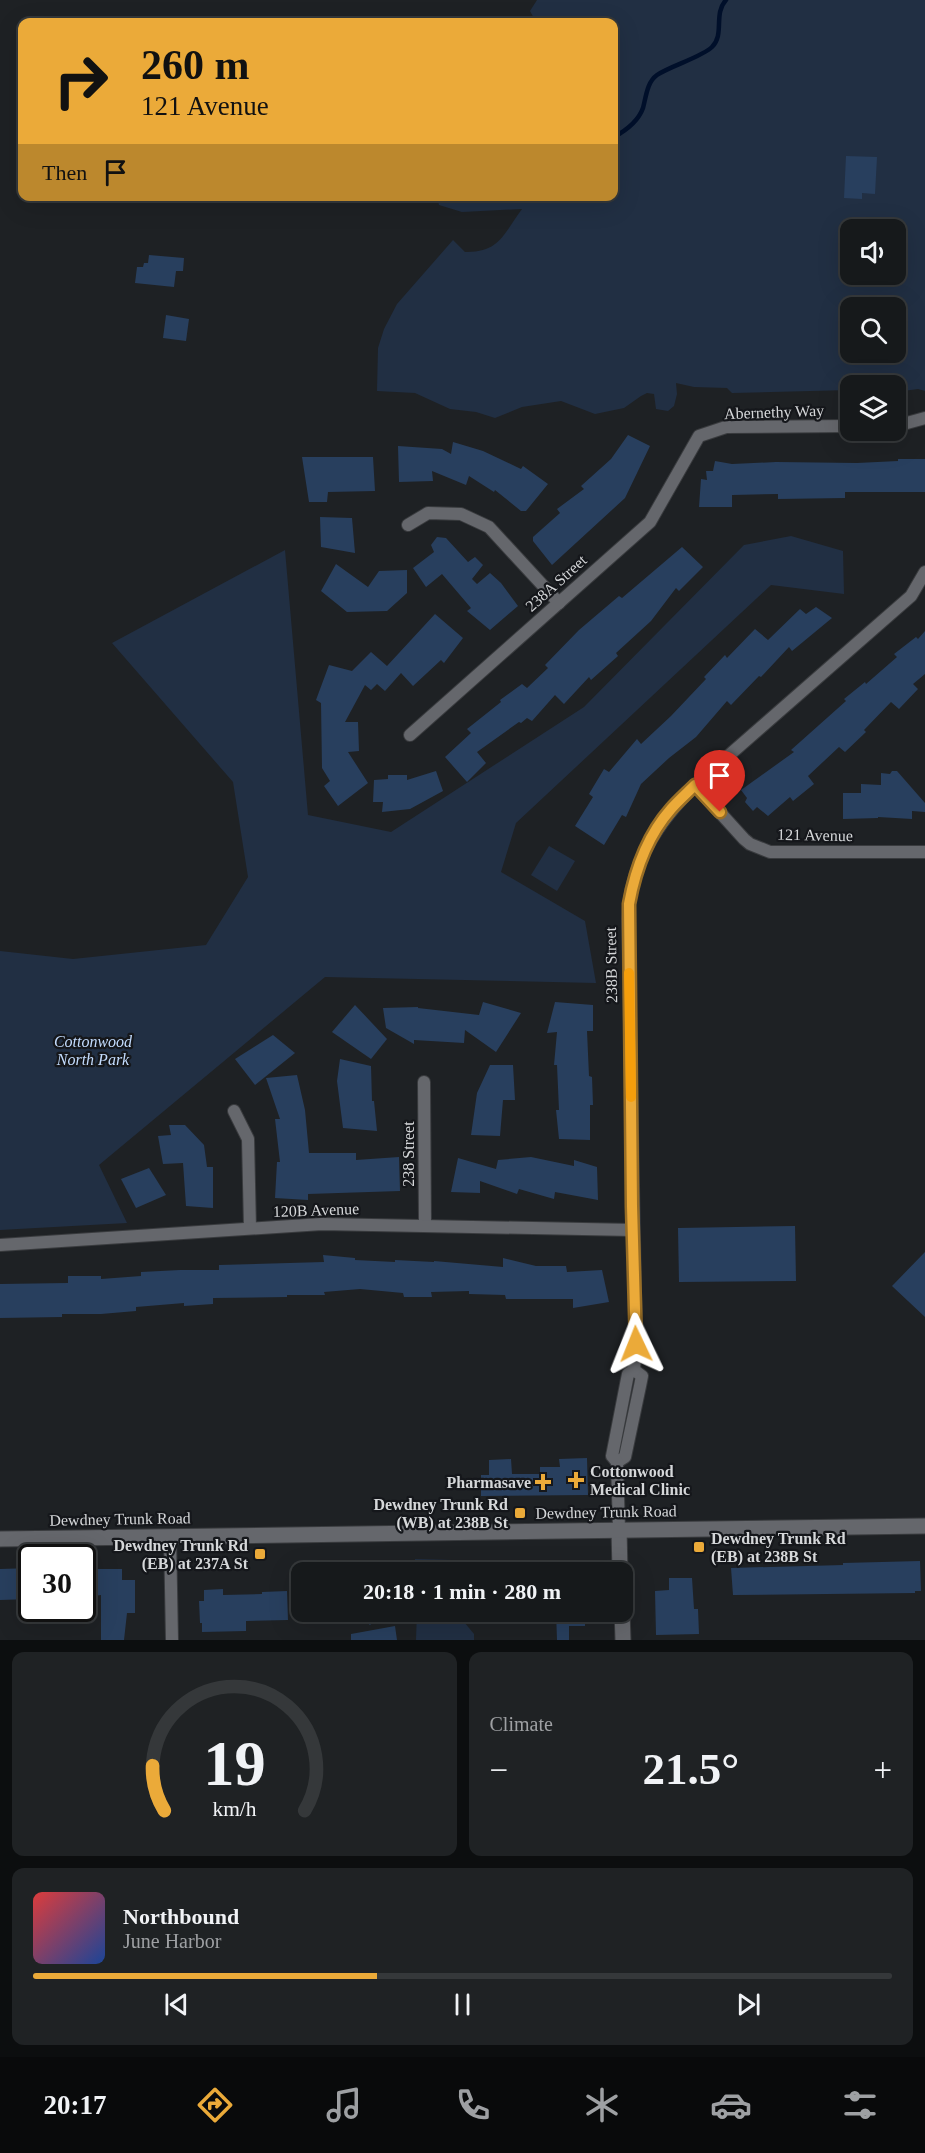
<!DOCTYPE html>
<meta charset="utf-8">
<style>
:root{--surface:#16191b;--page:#1f2224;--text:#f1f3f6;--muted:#9ea0a3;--line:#35383a;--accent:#ebaa39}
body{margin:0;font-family:Georgia,serif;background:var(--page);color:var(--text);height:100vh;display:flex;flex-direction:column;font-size:22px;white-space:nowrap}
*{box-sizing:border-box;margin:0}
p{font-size:20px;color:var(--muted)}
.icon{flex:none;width:33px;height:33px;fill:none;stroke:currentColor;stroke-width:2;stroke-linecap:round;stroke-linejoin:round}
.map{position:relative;height:1640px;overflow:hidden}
.panel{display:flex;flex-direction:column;gap:12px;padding:12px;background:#0c0e0f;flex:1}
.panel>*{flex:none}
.banner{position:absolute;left:18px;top:18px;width:600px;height:183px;border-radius:12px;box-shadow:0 6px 24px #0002,0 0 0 2px var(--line);background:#ebaa39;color:#111;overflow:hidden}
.buttons{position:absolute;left:840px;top:219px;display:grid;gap:12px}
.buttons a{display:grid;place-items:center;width:66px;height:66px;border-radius:12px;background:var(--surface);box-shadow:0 6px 24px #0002,0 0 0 2px var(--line);font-size:30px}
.speed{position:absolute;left:18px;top:1544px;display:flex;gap:12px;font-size:30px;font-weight:700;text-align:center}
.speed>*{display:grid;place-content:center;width:78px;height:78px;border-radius:50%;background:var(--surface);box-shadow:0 6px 24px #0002,0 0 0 2px var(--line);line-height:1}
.speed .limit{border:3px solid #111;border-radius:9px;background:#fff;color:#111}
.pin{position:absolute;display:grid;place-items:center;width:51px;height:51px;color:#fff;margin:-62px -26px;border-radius:50% 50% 50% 0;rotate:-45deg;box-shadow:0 0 6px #0007}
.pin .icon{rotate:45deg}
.me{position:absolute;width:66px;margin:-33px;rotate:358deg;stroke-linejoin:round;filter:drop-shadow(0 0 4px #0008)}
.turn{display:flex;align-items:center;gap:21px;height:126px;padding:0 24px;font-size:27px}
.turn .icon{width:78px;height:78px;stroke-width:2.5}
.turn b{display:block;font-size:42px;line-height:51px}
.then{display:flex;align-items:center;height:57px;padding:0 24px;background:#0003;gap:12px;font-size:22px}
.big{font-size:45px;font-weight:600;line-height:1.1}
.panel .widget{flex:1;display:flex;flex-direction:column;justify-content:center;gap:9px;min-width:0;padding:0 21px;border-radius:12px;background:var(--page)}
.panel .dial{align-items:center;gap:0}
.dial svg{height:156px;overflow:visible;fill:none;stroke:var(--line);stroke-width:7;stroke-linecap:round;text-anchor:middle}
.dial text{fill:var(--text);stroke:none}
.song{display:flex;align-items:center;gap:18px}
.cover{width:72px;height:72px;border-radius:9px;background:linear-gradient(135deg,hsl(0 70% 55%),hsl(220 70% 35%))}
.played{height:6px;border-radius:3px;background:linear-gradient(90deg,var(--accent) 40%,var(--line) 40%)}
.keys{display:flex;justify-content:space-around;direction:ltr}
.heat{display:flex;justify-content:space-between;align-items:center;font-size:33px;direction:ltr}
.panel .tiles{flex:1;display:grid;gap:12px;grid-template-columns:1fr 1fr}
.widget:last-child{grid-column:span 2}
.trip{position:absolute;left:291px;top:1562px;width:342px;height:60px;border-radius:12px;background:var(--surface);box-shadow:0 6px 24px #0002,0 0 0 2px var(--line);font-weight:600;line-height:60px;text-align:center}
.menu{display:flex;height:96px;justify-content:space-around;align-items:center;background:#090a0b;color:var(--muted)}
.menu .icon{width:42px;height:42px}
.menu .selected{color:var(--accent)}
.menu b{font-size:27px;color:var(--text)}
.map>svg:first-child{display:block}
.green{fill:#212f43;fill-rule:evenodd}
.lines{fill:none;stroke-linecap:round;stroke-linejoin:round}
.stream{stroke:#000f2a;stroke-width:4.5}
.building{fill:#283f5e}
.minor-casing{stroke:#393b3e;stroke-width:14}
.tertiary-casing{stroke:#393b3e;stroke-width:17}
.secondary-casing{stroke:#393b3e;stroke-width:17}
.minor{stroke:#65676c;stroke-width:12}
.tertiary{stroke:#65676c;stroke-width:15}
.secondary{stroke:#65676c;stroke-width:15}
.route-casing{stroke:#996e25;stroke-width:15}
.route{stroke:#ebaa39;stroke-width:10}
.slow{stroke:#f59e0b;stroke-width:10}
.poi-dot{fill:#ebaa39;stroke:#15171b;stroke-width:2}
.labels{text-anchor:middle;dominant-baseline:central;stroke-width:4.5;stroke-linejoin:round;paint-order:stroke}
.street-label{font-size:16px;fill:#d5d7d9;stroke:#15171b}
.park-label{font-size:16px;font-style:italic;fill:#c3dcfe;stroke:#15171b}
.poi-label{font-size:16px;font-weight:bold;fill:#d5d7d9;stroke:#15171b;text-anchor:end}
</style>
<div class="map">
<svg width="925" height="1640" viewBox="0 0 925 1640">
<rect width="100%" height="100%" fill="#1e2124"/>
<g class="green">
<path d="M537,0h388v391l-7,-2 -22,3v-6h-46v4l-118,3 -5,-5 -33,-1 -18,-4 1,11 -3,12 -6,5 -12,-2 -2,-15 -7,-1 -6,3 -17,12 -29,6 -34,-13 -39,6 -27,11 -19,-6 -26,-3 -35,-16 -38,-2 1,-43 6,-19 13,-25 56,-64 12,12c35,1 39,-19 57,-43l-60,3 -23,-7 -2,-8 177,-1v-174h-78l-6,-11zM850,230h46v44h-46zM850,308h46v44h-46z"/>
<polygon points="791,536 843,551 844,594 771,585 516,823 501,872 585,921 596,983 325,977 99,1165 127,1223 0,1230 0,951 73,959 206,945 248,877 233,782 112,643 285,550 308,815 391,832 584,707 744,545"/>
<polygon points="549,846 575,861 557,891 531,875"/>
<polygon points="415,1559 453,1560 454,1572 415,1572"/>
<polygon points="417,1611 455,1611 474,1634 474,1640 416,1640"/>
</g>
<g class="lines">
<path class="stream" d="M614,137c11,-6 24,-15 29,-29 3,-11 4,-26 14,-33 13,-9 45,-18 55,-28 13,-13 1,-33 14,-47"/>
</g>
<g class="building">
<polygon points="846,156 877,157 875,194 862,193 862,199 844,198"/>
<polygon points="149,255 184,258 183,271 176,271 174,287 135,283 137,267 143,267 144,263 148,263"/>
<polygon points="166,315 189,319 186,341 163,338"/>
<polygon points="628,435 650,446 625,498 552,565 533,541 533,537 560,513 557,509 584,489 581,486 611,459"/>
<polygon points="453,442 483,451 521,469 523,466 548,484 526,511 521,511 495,490 494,492 469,476 466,485 432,471 433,481 399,482 398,446 442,449 451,454"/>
<polygon points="302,457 373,457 375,491 328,492 327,502 309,502"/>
<polygon points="898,459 925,459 925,492 845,492 845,498 778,499 778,494 732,495 732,507 699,507 701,479 707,480 706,471 713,471 715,461 732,464 776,462 857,463 898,461"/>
<polygon points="320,517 352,518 355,553 321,547"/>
<polygon points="437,537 446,538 468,562 475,557 483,565 472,579 477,584 490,573 501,583 518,606 490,630 467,611 471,608 442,574 426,587 413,568 434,552 431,545"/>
<polygon points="682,547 703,567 679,591 676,588 651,621 616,653 618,656 591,680 589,677 564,704 555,695 532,721 527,718 521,723 519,722 477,752 486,763 467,782 445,757 471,733 467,729 501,702 500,700 522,684 527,688 548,668 545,665 579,630 619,596 622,598"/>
<polygon points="336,564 368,587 379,571 407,570 407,593 387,611 347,612 321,591"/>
<polygon points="816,607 832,618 792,651 789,647 761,677 759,676 731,705 727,701 696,737 669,758 641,784 626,817 622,815 604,845 575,826 593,797 589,794 604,769 609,772 637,739 641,744 671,716 706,679 704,677 725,655 727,658 755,629 768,640 800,609 806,614"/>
<polygon points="435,614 463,638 444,663 441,660 413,686 401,673 385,691 377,684 371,690 365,685 345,722 358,722 359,751 348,752 368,783 338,806 324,786 330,781 322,768 321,703 316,700 329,665 352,671 371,652 387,666"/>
<polygon points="925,631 925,674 913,684 918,689 899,709 891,702 864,730 866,732 845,752 839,747 808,776 814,784 793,801 790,797 768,816 757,807 753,811 745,802 747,798 741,790 794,752 791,750 846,701 844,699 865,682 866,684 897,657 894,654 916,637 918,639"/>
<polygon points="436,771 443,791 410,809 382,812 383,802 373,802 374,780 388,779 388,775 407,775 407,780"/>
<polygon points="892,771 897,771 925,803 925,812 912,811 912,819 878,817 878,818 843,819 843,793 861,793 861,784 881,785 881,773 890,774"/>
<polygon points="483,1002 521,1013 496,1052 465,1030 464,1043 414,1040 414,1044 386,1028 383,1008 418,1007 418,1008 479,1015"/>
<polygon points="555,1002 593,1005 593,1031 587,1031 589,1076 592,1077 593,1105 590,1105 590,1140 559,1139 556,1110 559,1110 557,1065 554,1065 557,1032 547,1033"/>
<polygon points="355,1005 387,1039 371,1059 332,1032"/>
<polygon points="273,1035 295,1053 255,1085 235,1059"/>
<polygon points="340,1059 371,1066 372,1101 374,1101 377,1131 343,1128 337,1081"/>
<polygon points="490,1065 513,1065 515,1100 503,1100 500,1136 471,1135 477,1093"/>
<polygon points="297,1075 305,1110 309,1153 356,1153 356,1160 399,1157 400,1191 308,1194 308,1200 275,1198 277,1162 280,1162 275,1119 280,1119 266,1078"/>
<polygon points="169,1125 185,1125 204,1145 207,1167 213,1167 213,1208 186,1206 183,1163 163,1164 158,1136 171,1135"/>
<polygon points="531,1157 574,1166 574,1160 597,1167 598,1200 555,1192 554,1199 519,1189 517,1194 480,1181 480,1193 451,1192 458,1158 496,1169 498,1160"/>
<polygon points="149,1168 166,1195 136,1208 121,1179"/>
<polygon points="795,1226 796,1281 679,1282 678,1228"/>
<polygon points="925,1252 925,1317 892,1286"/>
<polygon points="323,1255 355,1258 355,1260 395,1262 395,1260 434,1262 434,1261 503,1267 503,1258 536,1266 566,1266 567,1272 602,1270 609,1302 573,1308 573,1299 506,1299 505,1295 469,1294 469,1291 431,1292 432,1297 404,1297 403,1293 360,1289 324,1292 325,1295 287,1295 287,1297 213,1298 213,1304 184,1306 184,1303 136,1307 136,1311 101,1314 62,1314 62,1317 0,1318 0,1284 68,1283 68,1276 101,1276 101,1279 141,1276 141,1272 180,1270 219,1270 219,1265 324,1262"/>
<polygon points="587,1458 588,1495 481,1496 481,1475 489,1475 489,1460 511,1459 512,1474 540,1474 540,1467 560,1467 559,1459"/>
<polygon points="920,1561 921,1591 915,1591 915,1593 733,1595 731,1568 843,1565 843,1563"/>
<polygon points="32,1568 32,1599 0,1600 0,1569"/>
<polygon points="94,1569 122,1569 122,1580 135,1580 135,1613 127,1613 124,1640 101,1640 101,1595 94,1596"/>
<polygon points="669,1578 692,1578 694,1609 698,1609 699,1634 656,1635 655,1591 669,1590"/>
<polygon points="223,1589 223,1595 262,1594 262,1592 287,1591 288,1620 246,1621 246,1631 202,1632 202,1623 200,1623 199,1601 204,1601 204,1590"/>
<polygon points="355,1611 383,1611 370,1625"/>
<polygon points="556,1611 585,1611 585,1626 569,1626 569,1640 557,1640"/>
<polygon points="395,1626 397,1640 351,1640 351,1634"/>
</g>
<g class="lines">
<defs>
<g id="minor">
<polyline points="896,426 925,418"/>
<polyline points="408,525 428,513 461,514 489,527 559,603"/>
<polyline points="410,735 650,522 699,436 726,427 850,426"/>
<polyline points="695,785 744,839 750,844 770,852 925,852"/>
<polyline points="424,1082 425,1225"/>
<polyline points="234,1111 248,1139 250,1228"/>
<polyline points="0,1245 322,1224 633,1230"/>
<polyline points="617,1462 625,1457 640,1386 642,1376 634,1370"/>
<path d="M619,1529l-2,-67 -5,-6 1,-5 15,-77 6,-4 2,-26 -8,-425c2,-56 29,-96 67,-134l216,-189 14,-24"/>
<polyline points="170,1536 172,1640"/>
</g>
<g id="tertiary">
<polyline points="619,1529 620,1572"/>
<polyline points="622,1611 623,1640"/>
</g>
<polyline id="secondary" points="0,1539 925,1526"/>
</defs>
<use href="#minor" class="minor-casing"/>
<use href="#tertiary" class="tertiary-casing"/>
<use href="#secondary" class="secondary-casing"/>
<use href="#minor" class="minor"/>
<use href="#tertiary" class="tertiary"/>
<use href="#secondary" class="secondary"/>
</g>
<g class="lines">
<defs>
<path id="route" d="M636,1344l-4,-138 -3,-302c6,-33 19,-69 42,-95 7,-8 16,-16 24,-24l25,27"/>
</defs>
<use href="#route" class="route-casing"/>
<use href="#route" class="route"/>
<polyline class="slow" points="629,973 631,1097"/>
</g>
<g class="poi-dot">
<path d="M573 1471h6v6h6v6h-6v6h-6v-6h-6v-6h6z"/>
<path d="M540 1473h6v6h6v6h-6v6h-6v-6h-6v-6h6z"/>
<rect x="514" y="1507" width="12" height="12" rx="3"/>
<rect x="693" y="1541" width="12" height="12" rx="3"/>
<rect x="254" y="1548" width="12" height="12" rx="3"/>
</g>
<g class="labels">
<g class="street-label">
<text transform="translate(774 412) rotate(-2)">Abernethy Way</text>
<text transform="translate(556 583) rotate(-42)">238A Street</text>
<text transform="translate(815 835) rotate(1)">121 Avenue</text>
<text transform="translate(611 965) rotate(-91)">238B Street</text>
<text transform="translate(408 1154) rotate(-90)">238 Street</text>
<text transform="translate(316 1210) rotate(-2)">120B Avenue</text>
<text transform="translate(606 1512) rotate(-1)">Dewdney Trunk Road</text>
<text transform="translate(120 1519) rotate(-1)">Dewdney Trunk Road</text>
</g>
<g class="park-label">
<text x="93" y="1041">Cottonwood<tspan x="93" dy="18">North Park</tspan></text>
</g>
<g class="poi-label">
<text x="590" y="1471" text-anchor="start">Cottonwood<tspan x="590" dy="18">Medical Clinic</tspan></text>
<text x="531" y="1482">Pharmasave</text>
<text x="508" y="1504">Dewdney Trunk Rd<tspan x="508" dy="18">(WB) at 238B St</tspan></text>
<text x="711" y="1538" text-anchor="start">Dewdney Trunk Rd<tspan x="711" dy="18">(EB) at 238B St</tspan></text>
<text x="248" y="1545">Dewdney Trunk Rd<tspan x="248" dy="18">(EB) at 237A St</tspan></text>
</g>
</g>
</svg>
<div class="buttons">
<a><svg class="icon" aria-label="sound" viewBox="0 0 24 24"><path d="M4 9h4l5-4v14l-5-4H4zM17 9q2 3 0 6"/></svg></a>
<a><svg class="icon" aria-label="search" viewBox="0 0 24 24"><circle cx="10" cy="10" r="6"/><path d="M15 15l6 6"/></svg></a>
<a><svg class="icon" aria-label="layers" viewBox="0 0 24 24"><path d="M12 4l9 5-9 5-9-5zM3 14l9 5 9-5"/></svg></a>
</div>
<div class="speed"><div class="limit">30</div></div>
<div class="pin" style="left:720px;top:812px;background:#d93025"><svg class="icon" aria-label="arrive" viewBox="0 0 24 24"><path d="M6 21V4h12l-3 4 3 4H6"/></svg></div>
<svg class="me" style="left:636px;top:1344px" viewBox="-20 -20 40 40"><path d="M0-17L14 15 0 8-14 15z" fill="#ebaa39" stroke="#fff" stroke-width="4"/></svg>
<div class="trip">20:18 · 1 min · 280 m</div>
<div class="banner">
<div class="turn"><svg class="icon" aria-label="right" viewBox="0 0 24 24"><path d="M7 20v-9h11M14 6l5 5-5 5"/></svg><div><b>260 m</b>121 Avenue</div></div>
<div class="then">Then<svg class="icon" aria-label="arrive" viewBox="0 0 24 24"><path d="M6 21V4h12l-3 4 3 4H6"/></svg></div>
</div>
</div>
<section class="panel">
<div class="tiles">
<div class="widget dial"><svg viewBox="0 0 100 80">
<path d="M14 69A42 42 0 1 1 86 69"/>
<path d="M14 69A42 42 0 0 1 8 46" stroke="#ebaa39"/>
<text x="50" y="56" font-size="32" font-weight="700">19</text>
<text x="50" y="72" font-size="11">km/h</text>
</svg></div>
<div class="widget"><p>Climate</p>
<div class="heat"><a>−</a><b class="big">21.5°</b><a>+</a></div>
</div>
<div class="widget">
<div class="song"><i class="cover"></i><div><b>Northbound</b><p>June Harbor</p></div></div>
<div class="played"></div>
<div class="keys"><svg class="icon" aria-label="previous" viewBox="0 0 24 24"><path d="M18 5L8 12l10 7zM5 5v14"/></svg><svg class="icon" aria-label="pause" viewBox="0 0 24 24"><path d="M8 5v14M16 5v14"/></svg><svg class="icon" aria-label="next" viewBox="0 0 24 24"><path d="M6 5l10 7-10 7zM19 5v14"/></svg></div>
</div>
</div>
</section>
<nav class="menu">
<b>20:17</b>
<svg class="icon selected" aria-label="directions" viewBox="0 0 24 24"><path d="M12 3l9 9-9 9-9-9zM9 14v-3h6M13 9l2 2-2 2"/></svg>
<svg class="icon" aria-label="music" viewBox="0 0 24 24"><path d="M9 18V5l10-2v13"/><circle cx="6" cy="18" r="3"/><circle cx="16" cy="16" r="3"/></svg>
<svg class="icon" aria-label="phone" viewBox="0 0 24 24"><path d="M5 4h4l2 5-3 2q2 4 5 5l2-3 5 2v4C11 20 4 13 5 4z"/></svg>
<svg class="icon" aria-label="climate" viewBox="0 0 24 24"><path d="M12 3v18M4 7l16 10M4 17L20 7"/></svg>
<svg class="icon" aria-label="car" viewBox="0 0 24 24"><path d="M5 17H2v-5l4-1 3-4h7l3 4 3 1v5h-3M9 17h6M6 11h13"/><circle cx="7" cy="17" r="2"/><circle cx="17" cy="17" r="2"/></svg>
<svg class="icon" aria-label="filters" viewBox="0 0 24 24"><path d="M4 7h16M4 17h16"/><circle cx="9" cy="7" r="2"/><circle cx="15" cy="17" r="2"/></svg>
</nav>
